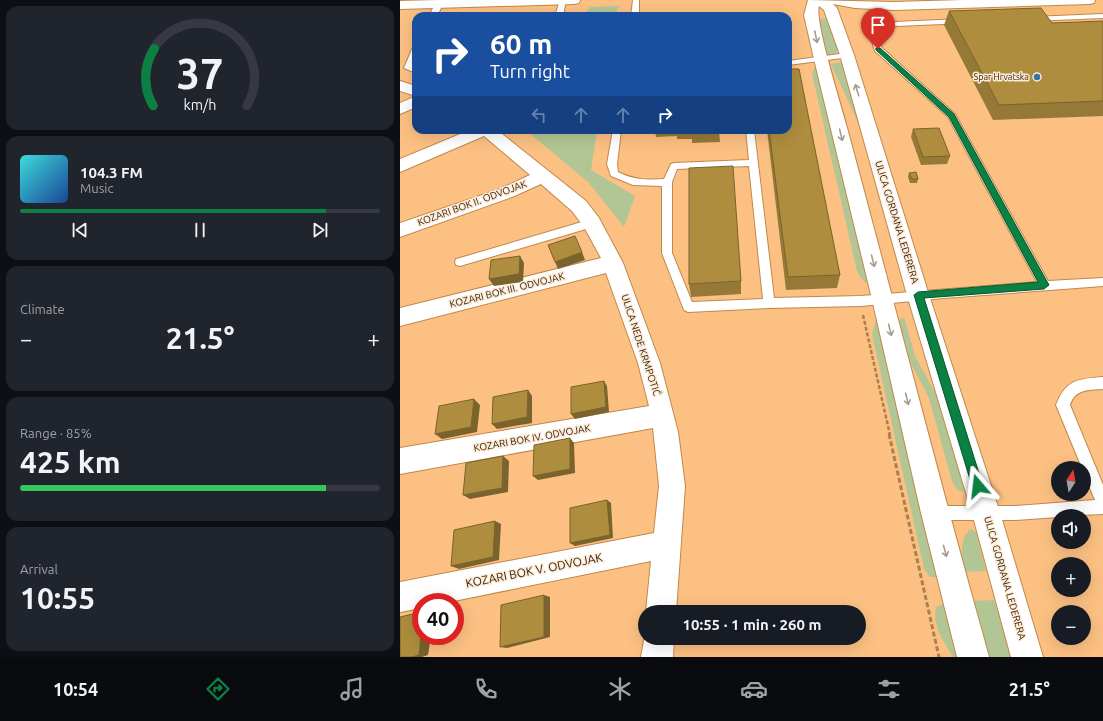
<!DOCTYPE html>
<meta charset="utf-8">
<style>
:root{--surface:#171b24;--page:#20242c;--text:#f1f3f6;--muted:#9ea1a6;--line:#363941;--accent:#0b8043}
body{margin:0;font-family:Ubuntu,sans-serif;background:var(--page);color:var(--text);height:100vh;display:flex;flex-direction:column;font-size:15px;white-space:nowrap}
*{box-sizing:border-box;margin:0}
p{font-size:13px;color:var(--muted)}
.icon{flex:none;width:22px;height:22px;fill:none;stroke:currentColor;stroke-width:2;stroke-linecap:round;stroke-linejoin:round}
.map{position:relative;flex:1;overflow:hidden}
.side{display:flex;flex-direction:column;gap:6px;padding:6px;background:#0d0f14;width:400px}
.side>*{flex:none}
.hud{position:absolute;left:12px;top:12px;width:380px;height:122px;border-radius:12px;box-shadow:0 4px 16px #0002;background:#1a4fa0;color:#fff;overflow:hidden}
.needle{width:26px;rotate:11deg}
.tools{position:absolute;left:651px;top:461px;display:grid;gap:8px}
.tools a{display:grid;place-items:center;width:40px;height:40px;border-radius:50%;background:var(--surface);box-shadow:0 4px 16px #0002;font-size:20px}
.speed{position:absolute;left:12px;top:593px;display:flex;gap:8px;font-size:20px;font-weight:700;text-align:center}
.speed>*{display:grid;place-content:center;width:52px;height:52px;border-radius:50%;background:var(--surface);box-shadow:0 4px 16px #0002;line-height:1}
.speed .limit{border:6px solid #d22;background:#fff;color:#111}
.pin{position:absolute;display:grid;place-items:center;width:34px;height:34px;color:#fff;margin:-41px -17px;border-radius:50% 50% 50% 0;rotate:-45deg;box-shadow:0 0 4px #0007}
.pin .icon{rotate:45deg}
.me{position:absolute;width:44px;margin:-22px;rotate:343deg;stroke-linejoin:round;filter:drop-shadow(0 0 3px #0008)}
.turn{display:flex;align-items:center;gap:14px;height:84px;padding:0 12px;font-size:18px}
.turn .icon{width:52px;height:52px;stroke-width:2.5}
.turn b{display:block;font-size:28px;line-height:34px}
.lanes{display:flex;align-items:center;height:38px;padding:0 12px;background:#0003;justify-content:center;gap:20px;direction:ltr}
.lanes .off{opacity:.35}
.big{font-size:30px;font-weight:700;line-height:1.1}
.side .card{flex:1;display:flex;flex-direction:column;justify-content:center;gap:6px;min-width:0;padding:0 14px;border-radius:12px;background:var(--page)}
.side .dial{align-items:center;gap:0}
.dial svg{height:104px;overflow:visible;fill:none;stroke:var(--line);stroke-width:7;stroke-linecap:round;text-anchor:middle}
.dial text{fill:var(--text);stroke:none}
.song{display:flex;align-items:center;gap:12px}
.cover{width:48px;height:48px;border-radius:6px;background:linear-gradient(135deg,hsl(180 70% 55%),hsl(220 70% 35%))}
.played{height:4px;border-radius:2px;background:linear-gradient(90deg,var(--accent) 85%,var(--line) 85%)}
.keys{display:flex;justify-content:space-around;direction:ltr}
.heat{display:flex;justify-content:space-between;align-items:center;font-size:22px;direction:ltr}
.charge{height:6px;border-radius:3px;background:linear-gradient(90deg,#34c759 85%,var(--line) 0)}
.trip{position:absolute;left:238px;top:605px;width:228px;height:40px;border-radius:20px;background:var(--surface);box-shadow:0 4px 16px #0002;font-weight:700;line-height:40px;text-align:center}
.menu{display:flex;height:64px;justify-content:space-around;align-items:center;background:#090b0e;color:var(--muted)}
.menu .icon{width:28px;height:28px}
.menu .selected{color:var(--accent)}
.menu b{font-size:18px;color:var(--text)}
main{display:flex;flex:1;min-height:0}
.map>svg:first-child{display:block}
.green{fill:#b2c695}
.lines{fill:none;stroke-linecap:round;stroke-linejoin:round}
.lane-casing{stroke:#c1884b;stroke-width:2}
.street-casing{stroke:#c1884b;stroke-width:2}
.secondary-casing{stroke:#c1884b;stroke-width:2}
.path-far1{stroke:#ab7f50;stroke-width:2.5;stroke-dasharray:4 2;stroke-linecap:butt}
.path{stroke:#ab7f50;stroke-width:3;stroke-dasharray:5 2.5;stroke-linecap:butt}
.lane{fill:#fff;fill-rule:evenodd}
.street{fill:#fff;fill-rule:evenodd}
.secondary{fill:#fff;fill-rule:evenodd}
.wall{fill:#967936}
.shaded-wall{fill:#7a632c}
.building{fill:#ae8d3f;stroke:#7a632c}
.oneway{stroke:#a79c91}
.route{fill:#0b8043;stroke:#07532c}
.poi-dot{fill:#3274aa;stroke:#fdebd9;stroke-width:1.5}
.labels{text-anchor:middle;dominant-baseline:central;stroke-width:3;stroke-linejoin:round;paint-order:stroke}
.far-poi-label{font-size:9px;fill:#3b240a;stroke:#fdebd9;text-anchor:end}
.street-label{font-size:10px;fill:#3b240a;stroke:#fdebd9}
.near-street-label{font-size:12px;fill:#3b240a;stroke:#fdebd9}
</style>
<main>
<section class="side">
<div class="card dial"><svg viewBox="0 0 100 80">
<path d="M14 69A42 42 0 1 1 86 69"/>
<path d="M14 69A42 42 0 0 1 15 25" stroke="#0b8043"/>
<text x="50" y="56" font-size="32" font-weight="700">37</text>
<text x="50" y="72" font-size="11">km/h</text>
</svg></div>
<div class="card">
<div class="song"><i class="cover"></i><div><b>104.3 FM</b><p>Music</p></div></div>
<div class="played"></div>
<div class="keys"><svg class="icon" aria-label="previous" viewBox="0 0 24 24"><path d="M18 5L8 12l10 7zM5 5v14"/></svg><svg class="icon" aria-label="pause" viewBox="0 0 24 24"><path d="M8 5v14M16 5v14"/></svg><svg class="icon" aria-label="next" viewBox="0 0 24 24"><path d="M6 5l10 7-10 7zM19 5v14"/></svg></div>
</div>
<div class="card"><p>Climate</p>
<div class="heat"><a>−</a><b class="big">21.5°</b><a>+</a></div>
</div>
<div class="card"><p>Range · 85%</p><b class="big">425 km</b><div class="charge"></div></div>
<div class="card"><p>Arrival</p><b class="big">10:55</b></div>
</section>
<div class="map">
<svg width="703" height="657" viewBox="0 0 703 657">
<rect width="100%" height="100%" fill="#fcc083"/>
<g class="green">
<polygon points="220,6 217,9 216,16 184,16 190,7"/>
<polygon points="429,18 438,50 435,55 428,56 418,19"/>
<polygon points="440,62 442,63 460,127 431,64"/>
<polygon points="415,67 417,68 468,280 466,283 459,276 457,271 412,74"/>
<polygon points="126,130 197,130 191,170 235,196 224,227 189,183"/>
<polygon points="501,318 504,318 505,320 515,356 538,398 564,490 563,492 557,490 552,481 529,398 510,362 499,322"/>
<polygon points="476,320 539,577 530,577 524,569 472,334"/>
<path d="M571,529l5,3 10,39 -22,1c-2,-13 -6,-34 7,-43z"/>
<polygon points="594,600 611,657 588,657 572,601"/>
<path d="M545,603l12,54h-4c-9,-16 -21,-30 -17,-50z"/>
</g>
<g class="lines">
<defs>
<g id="lane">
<polygon points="160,0 166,0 163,16 155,16"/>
<polygon points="233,0 239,0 239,16 231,16"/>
<polygon points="39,2 43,4 37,16 29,16 35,4"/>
<polygon points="703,14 703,18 632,21 628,19 632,17"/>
<path d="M562,19h3v4l-90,4 7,21 73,66 93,167 55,-3v8l-159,12 -83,8 -92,2 -81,4 -4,-2 -22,-57v-67l-29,-1 -22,-9 -4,-12 6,-34h8l-4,34 1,8c15,8 30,8 46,7l7,-15 3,-1 75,-3 -3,-30h8l20,168 87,-2 176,-14 -89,-165 -73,-66 -8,-26 4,-2zM349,166l14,133 -71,3 -20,-49v-71l5,-13z"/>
<polygon points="13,47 16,47 16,58 12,67 16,68 16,73 4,68"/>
<polygon points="447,53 450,53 450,57 388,65 388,61"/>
<polygon points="192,219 196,220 197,223 196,226 60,266 56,265 55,262 56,259 60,258"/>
<path d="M703,377v12c-15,1 -28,0 -33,16l33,80v29l-45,2v1l-43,3h-80l-5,-2 -2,-5 2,-5 5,-2h80l80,-6 -11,-26v-6h-2l-26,-63c10,-26 22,-26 47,-28z"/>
</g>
<g id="street">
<polygon points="39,0 180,0 179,3 174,4 0,9 0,1"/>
<polygon points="0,81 16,86 16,96 0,91"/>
<polygon points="16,96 16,107 0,114 0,103"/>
<polygon points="70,130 97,130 186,201 199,218 223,263 260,363 278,432 285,486 276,612 246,612 251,561 49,602 21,602 21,608 0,612 0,582 254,533 259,486 253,428 0,474 0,448 249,406 238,363 206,273 0,326 0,308 201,258 184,227 172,211 141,184 112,197 0,237 0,223 100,189 130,175 84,136 0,172 0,159"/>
<polygon points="245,635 245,638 274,638 273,657 241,657"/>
</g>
<path id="secondary" d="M408,0l86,2 69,-2h132l-1,3 -5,1 -195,6 -39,-2 -22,-4 4,4 17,47 75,240 71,218 43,144h-32l-39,-144 -65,-218 -67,-240 -16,-45 -5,-4c-5,14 22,98 27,118 48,177 93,356 143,533h-32l-36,-144 -49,-214 -58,-240 -10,-44z"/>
</defs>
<use href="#lane" class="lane-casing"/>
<use href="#street" class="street-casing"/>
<use href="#secondary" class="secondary-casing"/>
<polyline class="path-far1" points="463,315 490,435"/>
<polyline class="path" points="489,434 539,657"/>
<use href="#lane" class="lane"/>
<use href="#street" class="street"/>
<use href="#secondary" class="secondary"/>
</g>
<g class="wall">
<polygon points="549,11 652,23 703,21 703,116 593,120 544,25"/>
<polygon points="513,129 550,156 547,164 521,165 511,137"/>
<polygon points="255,130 319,130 320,142 292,143 292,139 277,139 277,136 256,137"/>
<polygon points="367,130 388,130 440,275 437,288 386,290"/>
<polygon points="509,173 518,179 517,183 510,183 508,177"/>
<polygon points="341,281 341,294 291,297 289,284"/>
</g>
<g class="shaded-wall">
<polygon points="182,252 185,260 158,269 155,262"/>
<polygon points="120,256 124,263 123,282 94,286 89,279"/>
<polygon points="204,381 207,386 209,412 175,419 171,414"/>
<polygon points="128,390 132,396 132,423 97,429 92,424"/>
<polygon points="74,399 80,405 77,432 42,439 35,434"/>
<polygon points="170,438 174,443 175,473 138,480 133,476"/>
<polygon points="103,456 109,461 108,492 70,499 63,495"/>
<polygon points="207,500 211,503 213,538 175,546 170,543"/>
<polygon points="95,521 101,524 99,560 59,569 51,566"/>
<polygon points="144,595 150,597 150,637 107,648 100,647"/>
<polygon points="21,636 31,636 28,655 22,657 12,657"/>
</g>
<g class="building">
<polygon points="641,8 652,23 703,21 703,101 599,105 549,11"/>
<polygon points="388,69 399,69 440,275 388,277 369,130 388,130"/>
<polygon points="539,128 550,156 523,157 513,129"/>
<polygon points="333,166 341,281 289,284 289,168"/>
<polygon points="516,172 518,179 512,179 509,173"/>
<polygon points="175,236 182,252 155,262 148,245"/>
<polygon points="120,256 119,274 89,279 91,260"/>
<polygon points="204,381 206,407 171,414 171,387"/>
<polygon points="128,390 127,417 92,424 93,397"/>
<polygon points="74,399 71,427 35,434 39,406"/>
<polygon points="170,438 170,469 133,476 134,445"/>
<polygon points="103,456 102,488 63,495 66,463"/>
<polygon points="207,500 210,535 170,543 170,508"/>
<polygon points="95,521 93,557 51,566 54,530"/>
<polygon points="144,595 144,637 100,647 101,605"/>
<polygon points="21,612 21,636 19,655 12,657 0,657 0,617"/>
</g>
<defs><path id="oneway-shaft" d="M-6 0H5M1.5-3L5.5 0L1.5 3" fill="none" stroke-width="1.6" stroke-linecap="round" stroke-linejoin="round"/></defs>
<g class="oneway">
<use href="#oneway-shaft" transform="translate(416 37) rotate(78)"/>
<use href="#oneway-shaft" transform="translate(457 90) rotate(-107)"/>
<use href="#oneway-shaft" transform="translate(441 135) rotate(76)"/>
<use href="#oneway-shaft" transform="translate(473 261) rotate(76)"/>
<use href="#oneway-shaft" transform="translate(490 330) rotate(76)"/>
<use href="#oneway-shaft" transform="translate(507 399) rotate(76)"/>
<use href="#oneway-shaft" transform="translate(545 551) rotate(75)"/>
</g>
<polygon class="route" points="476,48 480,48 554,114 649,285 644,289 524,298 583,486 582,490 578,492 574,490 572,486 514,295 518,292 638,282 549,117 476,50"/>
<circle class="poi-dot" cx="637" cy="77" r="4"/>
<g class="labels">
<g class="far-poi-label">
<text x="629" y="77">Spar Hrvatska</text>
</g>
<g class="street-label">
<text transform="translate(72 203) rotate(-20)">KOZARI BOK II. ODVOJAK</text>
<text transform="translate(497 222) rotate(73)">ULICA GORDANA LEDERERA</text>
<text transform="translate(107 290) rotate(-14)">KOZARI BOK III. ODVOJAK</text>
<text transform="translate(241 345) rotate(72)">ULICA NEDE KRMPOTIĆ</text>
<text transform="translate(132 438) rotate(-10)">KOZARI BOK IV. ODVOJAK</text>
<text transform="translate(605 578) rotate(74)">ULICA GORDANA LEDERERA</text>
</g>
<g class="near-street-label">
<text transform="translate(134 570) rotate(-11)">KOZARI BOK V. ODVOJAK</text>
</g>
</g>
</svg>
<div class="tools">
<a><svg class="needle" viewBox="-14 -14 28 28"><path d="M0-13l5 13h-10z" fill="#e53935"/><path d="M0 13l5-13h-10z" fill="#9ea1a6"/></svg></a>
<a><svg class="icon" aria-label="sound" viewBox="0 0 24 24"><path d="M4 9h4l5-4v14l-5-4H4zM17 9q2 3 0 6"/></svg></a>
<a>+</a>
<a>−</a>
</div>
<div class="speed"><div class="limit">40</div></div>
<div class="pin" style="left:478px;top:49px;background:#d93025"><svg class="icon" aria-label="arrive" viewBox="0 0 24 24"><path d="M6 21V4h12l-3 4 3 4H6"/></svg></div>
<svg class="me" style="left:578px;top:486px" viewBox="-20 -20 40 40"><path d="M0-17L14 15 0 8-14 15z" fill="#0b8043" stroke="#fff" stroke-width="4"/></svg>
<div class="trip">10:55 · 1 min · 260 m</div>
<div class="hud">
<div class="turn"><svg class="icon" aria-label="right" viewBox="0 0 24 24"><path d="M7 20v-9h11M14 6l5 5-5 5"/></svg><div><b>60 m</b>Turn right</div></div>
<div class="lanes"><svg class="icon off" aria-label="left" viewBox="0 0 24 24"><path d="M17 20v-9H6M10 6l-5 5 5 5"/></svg><svg class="icon off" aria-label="ahead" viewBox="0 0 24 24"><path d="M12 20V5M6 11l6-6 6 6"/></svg><svg class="icon off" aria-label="ahead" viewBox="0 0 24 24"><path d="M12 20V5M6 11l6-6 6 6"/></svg><svg class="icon" aria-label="right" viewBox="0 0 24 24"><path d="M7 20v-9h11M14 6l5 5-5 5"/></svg></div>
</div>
</div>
</main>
<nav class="menu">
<b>10:54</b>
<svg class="icon selected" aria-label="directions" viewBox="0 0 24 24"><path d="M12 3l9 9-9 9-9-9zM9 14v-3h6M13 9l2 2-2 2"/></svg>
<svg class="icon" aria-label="music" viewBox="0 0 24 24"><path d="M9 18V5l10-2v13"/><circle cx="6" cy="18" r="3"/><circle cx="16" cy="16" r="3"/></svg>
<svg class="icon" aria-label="phone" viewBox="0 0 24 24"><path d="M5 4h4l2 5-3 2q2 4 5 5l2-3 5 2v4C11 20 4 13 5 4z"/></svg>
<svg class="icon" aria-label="climate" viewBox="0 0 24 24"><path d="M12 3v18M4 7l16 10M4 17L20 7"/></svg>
<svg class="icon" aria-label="car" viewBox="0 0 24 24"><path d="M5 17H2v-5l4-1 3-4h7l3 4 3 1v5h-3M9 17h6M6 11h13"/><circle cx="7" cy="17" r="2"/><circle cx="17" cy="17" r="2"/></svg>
<svg class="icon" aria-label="filters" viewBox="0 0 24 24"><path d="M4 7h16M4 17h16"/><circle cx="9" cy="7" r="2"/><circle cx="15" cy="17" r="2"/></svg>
<b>21.5°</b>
</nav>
